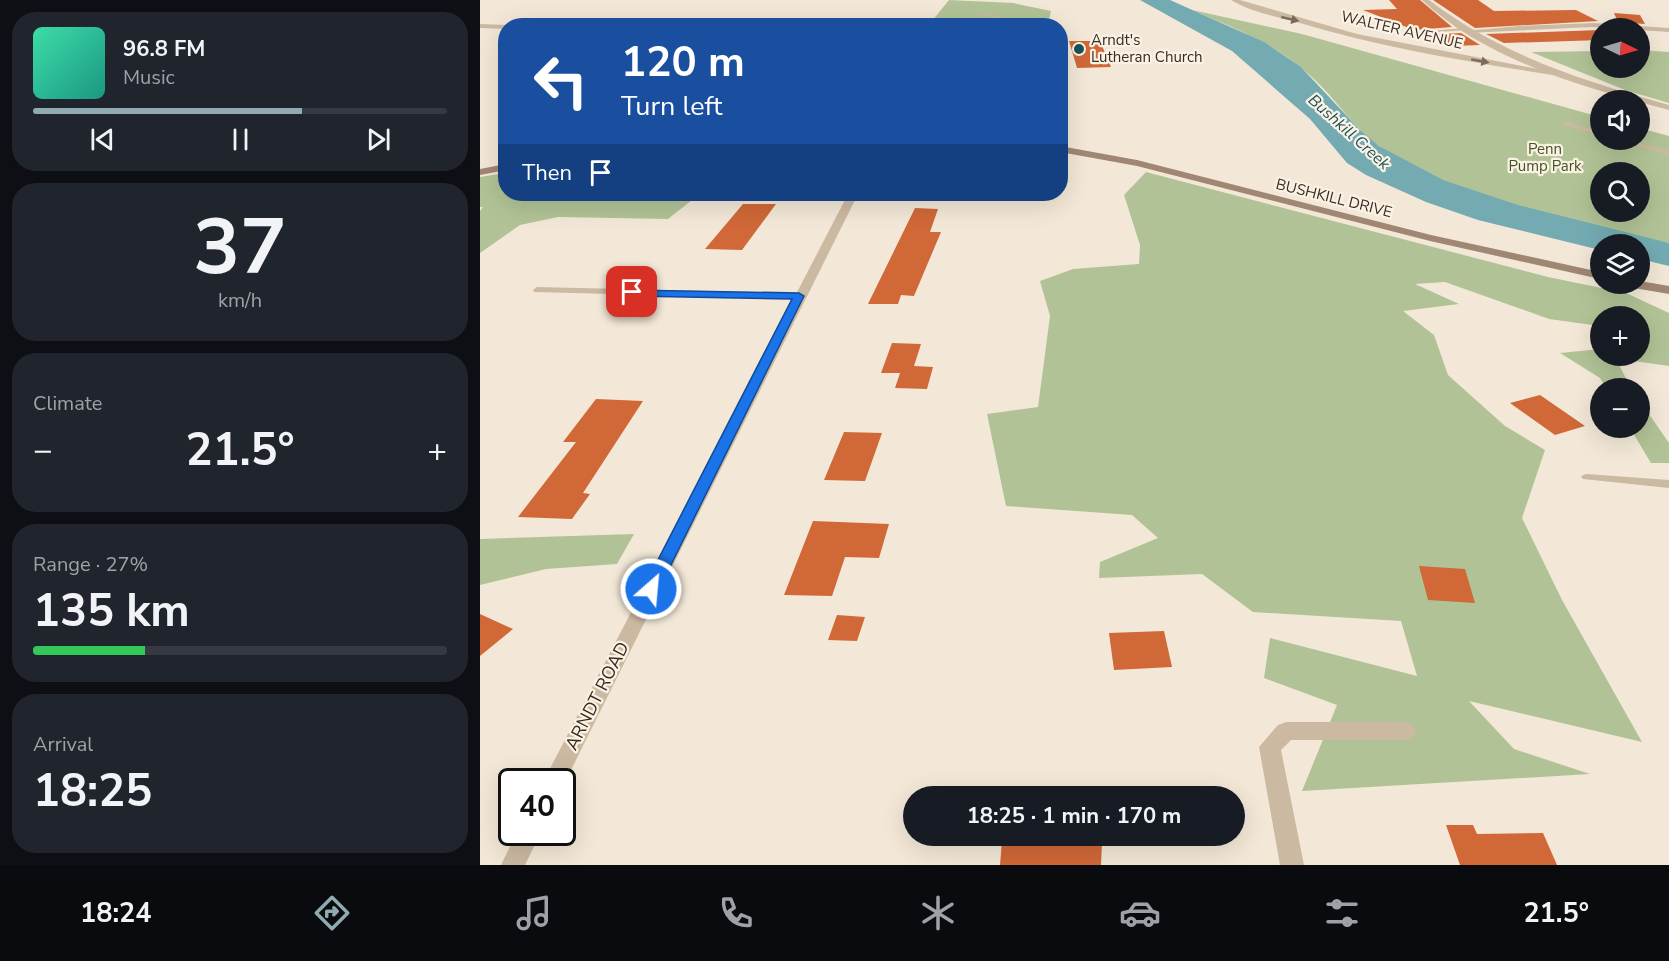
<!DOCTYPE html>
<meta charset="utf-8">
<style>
:root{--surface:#171b24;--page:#20242c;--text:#f1f3f6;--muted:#9ea1a6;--line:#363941;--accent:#8faab0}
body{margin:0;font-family:"Nunito Sans",sans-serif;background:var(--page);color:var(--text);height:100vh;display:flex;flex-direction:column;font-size:22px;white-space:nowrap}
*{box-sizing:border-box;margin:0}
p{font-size:20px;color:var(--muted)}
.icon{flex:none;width:33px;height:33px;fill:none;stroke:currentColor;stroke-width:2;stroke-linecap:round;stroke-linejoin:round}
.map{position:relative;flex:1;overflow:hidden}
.panel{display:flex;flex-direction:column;gap:12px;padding:12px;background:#0d0f14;width:480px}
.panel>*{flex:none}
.hud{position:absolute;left:18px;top:18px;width:570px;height:183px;border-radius:24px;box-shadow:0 6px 24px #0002;background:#1a4fa0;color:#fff;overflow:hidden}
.needle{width:39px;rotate:95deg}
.controls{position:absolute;left:1110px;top:18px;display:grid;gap:12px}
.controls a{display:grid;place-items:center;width:60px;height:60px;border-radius:50%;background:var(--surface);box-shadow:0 6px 24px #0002;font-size:30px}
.speed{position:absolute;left:18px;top:768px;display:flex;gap:12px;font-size:30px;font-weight:700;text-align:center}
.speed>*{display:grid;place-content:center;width:78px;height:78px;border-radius:50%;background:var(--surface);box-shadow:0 6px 24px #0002;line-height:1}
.speed .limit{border:3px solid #111;border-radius:9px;background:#fff;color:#111}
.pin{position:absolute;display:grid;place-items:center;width:51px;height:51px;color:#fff;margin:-26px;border-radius:12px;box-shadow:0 3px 9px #0006}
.me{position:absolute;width:66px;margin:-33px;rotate:27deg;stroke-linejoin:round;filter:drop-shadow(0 0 4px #0008)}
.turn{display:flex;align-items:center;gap:21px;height:126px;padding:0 24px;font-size:27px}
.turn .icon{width:78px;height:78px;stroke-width:2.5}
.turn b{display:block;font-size:42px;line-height:51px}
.then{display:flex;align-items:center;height:57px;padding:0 24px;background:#0003;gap:12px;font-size:22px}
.big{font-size:45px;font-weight:700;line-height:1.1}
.panel .tile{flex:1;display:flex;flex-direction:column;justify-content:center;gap:9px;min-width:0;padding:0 21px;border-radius:24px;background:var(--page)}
.panel .dial{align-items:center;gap:0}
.dial b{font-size:78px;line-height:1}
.song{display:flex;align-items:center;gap:18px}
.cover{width:72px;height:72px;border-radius:9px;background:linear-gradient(135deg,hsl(160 70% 55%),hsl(170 70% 35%))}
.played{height:6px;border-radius:3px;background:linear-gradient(90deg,var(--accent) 65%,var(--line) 65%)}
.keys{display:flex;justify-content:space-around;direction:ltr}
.heat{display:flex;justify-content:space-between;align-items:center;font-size:33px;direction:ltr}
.charge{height:9px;border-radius:4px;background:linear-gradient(90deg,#34c759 27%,var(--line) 0)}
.trip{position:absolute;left:423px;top:786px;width:342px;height:60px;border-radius:30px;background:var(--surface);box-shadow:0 6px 24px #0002;font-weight:700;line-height:60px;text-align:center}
.tabs{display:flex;height:96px;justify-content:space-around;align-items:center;background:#090b0e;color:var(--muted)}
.tabs .icon{width:42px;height:42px}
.tabs .on{color:var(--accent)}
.tabs b{font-size:27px;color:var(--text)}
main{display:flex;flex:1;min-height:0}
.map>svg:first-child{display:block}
.green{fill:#b1c396;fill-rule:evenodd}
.water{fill:#74abb2}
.building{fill:#d06838}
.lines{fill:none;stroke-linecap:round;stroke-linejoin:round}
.service{fill:#ccb9a2;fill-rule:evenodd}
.minor{fill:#ccb9a2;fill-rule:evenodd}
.tertiary{fill:#ccb9a2;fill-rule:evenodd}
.secondary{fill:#a08774;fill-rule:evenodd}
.oneway{fill:#7a6b5d}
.route{fill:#1a73e8;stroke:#114b97;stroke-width:1.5}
.poi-dot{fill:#18515b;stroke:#fbf2e4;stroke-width:2}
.labels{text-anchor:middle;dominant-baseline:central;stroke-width:4.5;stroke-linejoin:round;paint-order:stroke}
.far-street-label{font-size:15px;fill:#362c25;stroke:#fbf2e4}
.far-poi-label{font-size:15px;fill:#362c25;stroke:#fbf2e4;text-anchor:start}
.far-park-label{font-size:15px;fill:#425627;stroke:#fbf2e4}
.far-water-label{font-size:16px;font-style:italic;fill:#18515b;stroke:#fbf2e4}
.street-label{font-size:18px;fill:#362c25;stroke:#fbf2e4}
</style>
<main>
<section class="panel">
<div class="tile">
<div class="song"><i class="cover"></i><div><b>96.8 FM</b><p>Music</p></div></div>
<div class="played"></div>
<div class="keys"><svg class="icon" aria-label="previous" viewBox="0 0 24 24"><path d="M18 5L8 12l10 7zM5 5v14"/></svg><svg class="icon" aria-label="pause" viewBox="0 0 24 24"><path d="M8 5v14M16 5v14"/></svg><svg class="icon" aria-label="next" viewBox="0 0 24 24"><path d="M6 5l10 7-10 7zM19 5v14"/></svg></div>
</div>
<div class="tile dial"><b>37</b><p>km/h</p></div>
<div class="tile"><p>Climate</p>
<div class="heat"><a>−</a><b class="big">21.5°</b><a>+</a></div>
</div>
<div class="tile"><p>Range · 27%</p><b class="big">135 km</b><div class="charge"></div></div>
<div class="tile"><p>Arrival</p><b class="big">18:25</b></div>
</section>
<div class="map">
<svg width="1189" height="865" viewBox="0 0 1189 865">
<rect width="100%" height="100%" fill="#f3e8d7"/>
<g class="green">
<polygon points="469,0 533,3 571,11 568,25 448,26"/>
<path d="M712,10l110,24 298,83v23h40v-12l29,8v107c-90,-20 -212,-43 -288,-96 -26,-17 -42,-44 -64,-65 -35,-35 -80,-53 -125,-72zM1120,172h40v40h-40z"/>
<polygon points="1160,50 1189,52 1189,103 1145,90 1051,52 1120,51 1120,68 1160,68"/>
<polygon points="666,172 1068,277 1146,293 1189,313 1189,366 1154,361 1138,363 1151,388 1126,388 1120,378 1080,353 1120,349 1120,356 1160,356 1160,316 1120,316 1120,326 1069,319 965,282 935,284 979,304 923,311 954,335 968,375 1025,426 1065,450 1042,518 1082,600 1162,742 989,701 1034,749 1110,774 822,791 857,705 784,678 790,638 937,676 921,621 773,612 722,574 619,578 620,562 678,538 652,515 526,506 507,414 558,407 570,316 560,281 593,269 659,264 660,245 644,195"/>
<polygon points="25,173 26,194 186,194 186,199 212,200 188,219 78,217 40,225 0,253 0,211 3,207 0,207 0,177"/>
<polygon points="1160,401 1189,443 1189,463 1171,463 1150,428 1160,428"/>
<polygon points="154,534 137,564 66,569 0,585 0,539"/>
</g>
<polygon class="water" points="660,0 690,0 784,42 821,67 880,130 899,146 963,180 1038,205 1189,243 1189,266 1160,259 1160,244 1120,244 1120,250 998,220 946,202 886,175 867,163 830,119 752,51"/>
<g class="building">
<polygon points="909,0 940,0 972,27 934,30 883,10 917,9"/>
<polygon points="953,0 998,0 1014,11 1096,10 1118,21 995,28"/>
<polygon points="1134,13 1160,15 1165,24 1138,22"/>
<polygon points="1120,30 1120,40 1091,41 1024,43 1006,34"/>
<polygon points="981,33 1000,45 973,46 946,35"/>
<polygon points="589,41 620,41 631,67 597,68"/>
<polygon points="263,204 296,204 262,250 225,249"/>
<polygon points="435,208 458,209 450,232 461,232 434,296 421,295 418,304 388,304"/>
<polygon points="412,343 441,344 434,366 453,367 447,389 415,388 420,373 401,373"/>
<polygon points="1060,395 1105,426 1075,435 1030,403"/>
<polygon points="116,399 163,401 103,493 110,494 92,519 38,517 96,442 83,442"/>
<polygon points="364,432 402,433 385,481 344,480"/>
<polygon points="333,521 409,524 399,558 365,557 352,596 304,595"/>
<polygon points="939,566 985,569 995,603 948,600"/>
<polygon points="0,614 33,629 0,656"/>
<polygon points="357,615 385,617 377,641 348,640"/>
<polygon points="684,631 692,667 634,670 629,633"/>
<polygon points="966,825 993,825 997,834 1063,833 1077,865 980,865"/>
<polygon points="522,840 622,843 621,865 520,865"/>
</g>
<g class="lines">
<g class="service">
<path d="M503,13l19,3 2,1 -18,6 -15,-5zM503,15l13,2 -10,4 -9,-3z"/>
<polygon points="985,28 987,30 927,34 925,33"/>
<polygon points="1085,121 1120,132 1120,136 1083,124 1082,123"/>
<polygon points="1138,140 1146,140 1189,151 1189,155"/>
<polygon points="57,287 319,293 323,296 319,299 54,292 53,290"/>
<polygon points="1107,474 1189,480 1189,488 1103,479 1101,477 1103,475"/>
</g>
<g class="minor">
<path d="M751,0h9l117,34 212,41 -4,2c-89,-14 -178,-28 -265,-54 -22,-6 -49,-11 -69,-23z"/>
<polygon points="1113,23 1189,28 1189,32 1113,27 987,33 984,31 1039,26"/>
<polygon points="0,24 26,25 28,26 26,29 0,28"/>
<polygon points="806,722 925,722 933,725 936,731 933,737 925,740 811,740 801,750 824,865 800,865 779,747 798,725"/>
</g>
<g class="tertiary">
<path d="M942,0h7c74,56 152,80 240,105v5c-83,-22 -182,-49 -247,-110z"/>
<polygon points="368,194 378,194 82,788 82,782 63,782"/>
<polygon points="37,832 61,832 45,865 21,865"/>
</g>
<g class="secondary">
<polygon points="580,146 657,160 951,235 1120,272 1120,279 950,241 657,166 580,152"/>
<polygon points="26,164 26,170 0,175 0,169"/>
<polygon points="1160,281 1189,286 1189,294 1154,288 1148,284 1160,284"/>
</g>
</g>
<defs><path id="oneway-solid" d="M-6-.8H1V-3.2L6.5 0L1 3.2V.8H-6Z" transform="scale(1.5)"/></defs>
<g class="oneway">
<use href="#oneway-solid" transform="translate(810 19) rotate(13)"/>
<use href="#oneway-solid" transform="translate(1000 61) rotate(10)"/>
</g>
<polygon class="route" points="148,290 319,293 324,296 179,589 171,595 163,589 312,299 152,296 146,292"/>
<circle class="poi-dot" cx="599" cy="49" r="6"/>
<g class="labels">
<g class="far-street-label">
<text transform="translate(922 30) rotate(13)">WALTER AVENUE</text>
<text transform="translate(854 198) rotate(14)">BUSHKILL DRIVE</text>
</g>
<g class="far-poi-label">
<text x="611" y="40">Arndt's<tspan x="611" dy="17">Lutheran Church</tspan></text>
</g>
<g class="far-park-label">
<text x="1065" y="149">Penn<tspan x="1065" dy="17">Pump Park</tspan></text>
</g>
<g class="far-water-label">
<text transform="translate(869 132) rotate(42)">Bushkill Creek</text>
</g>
<g class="street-label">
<text transform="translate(117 696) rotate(-63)">ARNDT ROAD</text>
</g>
</g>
</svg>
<div class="controls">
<a><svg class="needle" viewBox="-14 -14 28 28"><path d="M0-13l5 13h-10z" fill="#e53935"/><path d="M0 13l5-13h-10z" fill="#9ea1a6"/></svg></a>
<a><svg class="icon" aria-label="sound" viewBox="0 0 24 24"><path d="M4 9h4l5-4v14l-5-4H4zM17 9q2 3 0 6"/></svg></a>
<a><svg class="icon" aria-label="search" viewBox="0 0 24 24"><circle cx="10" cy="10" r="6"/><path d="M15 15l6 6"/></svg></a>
<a><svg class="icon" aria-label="layers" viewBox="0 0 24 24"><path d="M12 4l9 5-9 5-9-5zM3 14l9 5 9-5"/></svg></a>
<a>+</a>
<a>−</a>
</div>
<div class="speed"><div class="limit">40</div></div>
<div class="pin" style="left:152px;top:292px;background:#d93025"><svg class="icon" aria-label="arrive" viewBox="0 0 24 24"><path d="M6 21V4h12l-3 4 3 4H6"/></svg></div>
<svg class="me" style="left:171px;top:589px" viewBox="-20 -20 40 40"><circle r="17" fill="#1a73e8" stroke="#fff" stroke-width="3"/><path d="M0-11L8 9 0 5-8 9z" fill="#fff"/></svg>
<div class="trip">18:25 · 1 min · 170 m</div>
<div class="hud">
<div class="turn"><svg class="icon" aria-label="left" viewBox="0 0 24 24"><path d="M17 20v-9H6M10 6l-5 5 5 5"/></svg><div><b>120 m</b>Turn left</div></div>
<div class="then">Then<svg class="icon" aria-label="arrive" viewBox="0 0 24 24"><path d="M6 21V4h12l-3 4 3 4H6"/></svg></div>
</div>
</div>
</main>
<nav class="tabs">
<b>18:24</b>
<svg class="icon on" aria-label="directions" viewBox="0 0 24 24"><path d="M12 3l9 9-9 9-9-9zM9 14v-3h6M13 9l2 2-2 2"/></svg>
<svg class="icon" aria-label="music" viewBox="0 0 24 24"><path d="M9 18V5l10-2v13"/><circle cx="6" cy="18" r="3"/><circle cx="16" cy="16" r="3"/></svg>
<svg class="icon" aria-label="phone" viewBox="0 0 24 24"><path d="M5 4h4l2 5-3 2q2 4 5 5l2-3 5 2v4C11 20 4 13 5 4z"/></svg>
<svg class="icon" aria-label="climate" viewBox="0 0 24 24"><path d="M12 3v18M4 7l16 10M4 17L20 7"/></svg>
<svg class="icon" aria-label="car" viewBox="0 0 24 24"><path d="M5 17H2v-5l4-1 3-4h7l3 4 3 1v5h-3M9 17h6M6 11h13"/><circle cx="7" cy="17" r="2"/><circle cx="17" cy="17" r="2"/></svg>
<svg class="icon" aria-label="filters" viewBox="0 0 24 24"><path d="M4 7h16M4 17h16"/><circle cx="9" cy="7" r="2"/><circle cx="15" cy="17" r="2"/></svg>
<b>21.5°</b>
</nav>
